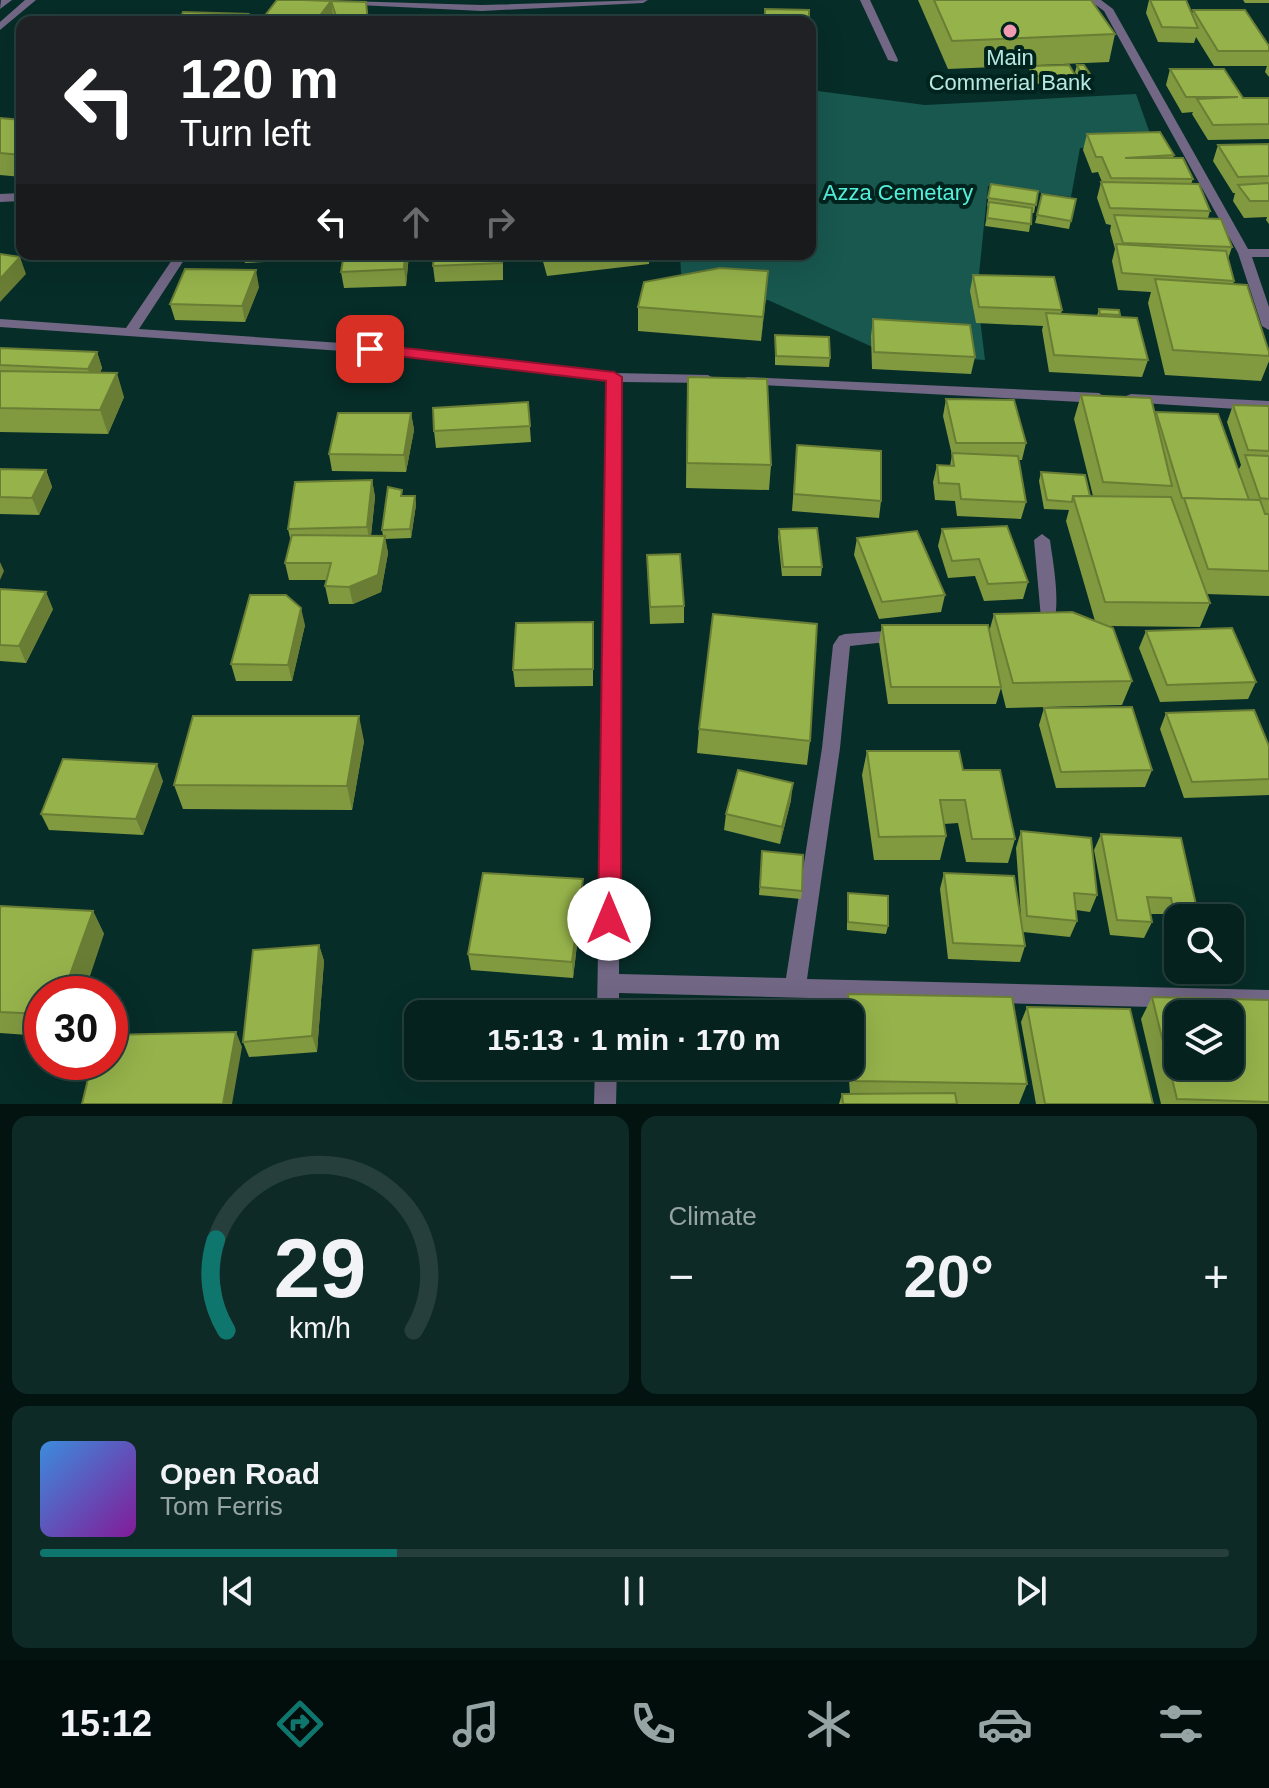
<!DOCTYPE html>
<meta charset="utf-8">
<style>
:root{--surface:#05221e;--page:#0e2a27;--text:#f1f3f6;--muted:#97a4a4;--line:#263f3c;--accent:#0f766e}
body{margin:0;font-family:Arial,sans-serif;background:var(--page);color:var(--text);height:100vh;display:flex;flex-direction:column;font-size:30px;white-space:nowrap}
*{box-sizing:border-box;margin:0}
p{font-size:26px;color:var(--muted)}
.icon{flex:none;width:44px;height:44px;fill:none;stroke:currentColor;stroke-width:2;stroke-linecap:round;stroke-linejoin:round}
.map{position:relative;height:1104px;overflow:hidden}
.drawer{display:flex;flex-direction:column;gap:12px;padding:12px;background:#031310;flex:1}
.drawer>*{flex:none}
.guide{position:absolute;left:16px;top:16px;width:800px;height:244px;border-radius:16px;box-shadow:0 8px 32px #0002,0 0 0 2px var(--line);background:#202124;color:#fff;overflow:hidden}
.fabs{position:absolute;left:1164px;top:904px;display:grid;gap:16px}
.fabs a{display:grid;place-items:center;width:80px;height:80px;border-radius:16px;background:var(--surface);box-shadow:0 8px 32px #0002,0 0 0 2px var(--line);font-size:40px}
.speed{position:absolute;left:24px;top:976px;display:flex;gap:16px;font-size:40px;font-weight:700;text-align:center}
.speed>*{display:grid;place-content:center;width:104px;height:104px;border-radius:50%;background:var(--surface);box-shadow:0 8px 32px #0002,0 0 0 2px var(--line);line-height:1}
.speed .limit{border:12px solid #d22;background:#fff;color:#111}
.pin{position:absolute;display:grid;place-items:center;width:68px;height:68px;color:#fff;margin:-34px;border-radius:16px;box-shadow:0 4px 12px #0006}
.me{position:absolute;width:88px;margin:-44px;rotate:0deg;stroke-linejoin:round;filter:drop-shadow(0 0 6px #0008)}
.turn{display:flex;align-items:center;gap:28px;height:168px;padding:0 32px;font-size:36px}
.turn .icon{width:104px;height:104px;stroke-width:2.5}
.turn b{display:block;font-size:56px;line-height:68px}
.lanes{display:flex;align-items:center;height:76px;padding:0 32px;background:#0003;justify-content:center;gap:40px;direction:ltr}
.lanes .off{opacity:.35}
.big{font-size:60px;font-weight:700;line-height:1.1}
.drawer .card{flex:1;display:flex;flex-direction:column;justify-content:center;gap:12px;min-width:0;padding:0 28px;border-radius:16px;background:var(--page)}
.drawer .dial{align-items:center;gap:0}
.dial svg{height:208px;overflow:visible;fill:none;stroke:var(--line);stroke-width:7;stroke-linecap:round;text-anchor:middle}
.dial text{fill:var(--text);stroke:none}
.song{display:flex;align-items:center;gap:24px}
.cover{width:96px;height:96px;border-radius:12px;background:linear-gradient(135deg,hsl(210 70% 55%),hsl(290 70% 35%))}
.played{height:8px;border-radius:4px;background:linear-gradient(90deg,var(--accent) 30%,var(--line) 30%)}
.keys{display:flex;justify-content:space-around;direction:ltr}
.heat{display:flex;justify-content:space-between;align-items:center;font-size:44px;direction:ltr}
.drawer .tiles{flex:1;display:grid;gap:12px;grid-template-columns:1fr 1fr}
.card:last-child{grid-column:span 2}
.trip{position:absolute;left:404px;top:1000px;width:460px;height:80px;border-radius:16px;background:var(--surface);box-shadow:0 8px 32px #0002,0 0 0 2px var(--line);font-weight:700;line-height:80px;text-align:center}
.tab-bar{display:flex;height:128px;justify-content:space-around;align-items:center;background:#020e0c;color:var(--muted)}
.tab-bar .icon{width:56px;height:56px}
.tab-bar .active{color:var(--accent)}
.tab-bar b{font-size:36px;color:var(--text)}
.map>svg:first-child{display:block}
.green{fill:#18584f}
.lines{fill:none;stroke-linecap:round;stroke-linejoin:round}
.service{fill:#726785;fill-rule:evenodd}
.minor{fill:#726785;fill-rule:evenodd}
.wall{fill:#819a40}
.shaded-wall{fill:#697d34}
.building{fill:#96b34b;stroke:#697d34;stroke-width:2;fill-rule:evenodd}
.route{fill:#e11d48;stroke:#92132f;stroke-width:2}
.poi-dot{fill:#f19ab1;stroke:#00231e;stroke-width:3}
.labels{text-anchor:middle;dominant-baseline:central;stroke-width:8;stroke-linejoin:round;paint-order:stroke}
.far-poi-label{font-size:22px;fill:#b7e9e0;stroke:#00231e}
.far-park-label{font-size:22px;fill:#55efda;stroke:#00231e}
</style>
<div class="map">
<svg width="1269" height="1104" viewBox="0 0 1269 1104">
<rect width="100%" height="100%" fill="#072d28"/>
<polygon class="green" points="810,90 925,105 1136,94 1153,142 1080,148 1071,197 988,186 977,294 985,360 886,353 768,300 683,310 680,254 810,254"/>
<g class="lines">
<polygon class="service" points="860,0 870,0 898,60 897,62 888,60"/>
<g class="minor">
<polygon points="12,0 0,9 1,0"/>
<polygon points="25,0 36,0 0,30 0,22"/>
<polygon points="312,0 482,5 648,0 643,3 482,11 317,3"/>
<polygon points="1089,0 1101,0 1113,9 1248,249 1269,249 1269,257 1252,257 1269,307 1269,330 1262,326 1238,253 1104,11"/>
<polygon points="22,193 22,201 0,202 0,194"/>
<polygon points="176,254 188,254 139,329 370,345 614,373 708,375 715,379 708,383 621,382 619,974 786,978 822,748 833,645 839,636 845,634 899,630 905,632 907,636 905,640 850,646 840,748 807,979 1269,990 1269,1010 619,993 619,1014 597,1014 607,381 370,353 0,327 0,319 126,328"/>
<polygon points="747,377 1099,393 1106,398 1099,403 742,384 740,381"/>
<polygon points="1131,394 1269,401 1269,411 1126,402 1124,399 1126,396"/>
<path d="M1042,534l8,6c2,18 20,103 -14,93l-2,-4 7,-11 -7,-78z"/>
<polygon points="595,1066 617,1066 616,1104 594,1104"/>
</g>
</g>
<g class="wall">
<polygon points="918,0 1091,0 1115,34 1109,62 948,69"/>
<polygon points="1149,0 1186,0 1192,14 1193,10 1269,46 1269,77 1265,72 1267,66 1214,66 1196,37 1194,43 1158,42 1146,13"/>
<polygon points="1243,0 1269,0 1269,3 1245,3"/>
<polygon points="331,1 366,2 369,22 335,22 333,16 329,22 260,22"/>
<polygon points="1077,65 1090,74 1088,82 1080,82 1075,72"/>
<polygon points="1030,66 1075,75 1073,82 1033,84 1029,74"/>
<polygon points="1170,69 1243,98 1269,98 1269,139 1208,140 1192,114 1193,112 1182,113 1166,85"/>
<polygon points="0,118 22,120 22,177 0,175"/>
<polygon points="1087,134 1174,155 1173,158 1193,179 1191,184 1210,211 1208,218 1232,247 1228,259 1234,281 1233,284 1269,352 1269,361 1261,381 1165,375 1148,303 1151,292 1118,290 1112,261 1115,249 1110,231 1111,225 1106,224 1097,198 1101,182 1102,182 1098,172 1092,173 1083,150"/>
<polygon points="1269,144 1269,224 1266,220 1267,217 1244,218 1233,201 1235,193 1233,193 1213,161 1218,145"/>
<polygon points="991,184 1038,191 1034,213 1032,213 1029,232 985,226 989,206 987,206"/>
<polygon points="1042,194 1076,199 1069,229 1035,223"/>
<polygon points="243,254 291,254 286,261 245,263"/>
<polygon points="409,254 406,286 344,288 341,272"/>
<polygon points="434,254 503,254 503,280 435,282 433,266"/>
<polygon points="541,254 649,254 649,264 547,276"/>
<polygon points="973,275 1062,310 1061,314 1097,316 1099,309 1120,315 1119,317 1148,360 1142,377 1049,372 1042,330 1043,326 976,323 970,291"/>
<polygon points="259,287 245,322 175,320 170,304"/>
<polygon points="766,295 761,341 638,331 638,307"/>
<polygon points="873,319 975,357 971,374 872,369 871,336"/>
<polygon points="775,335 830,358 829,367 775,365"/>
<polygon points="0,348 97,352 102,368 100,373 124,397 108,434 0,432"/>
<polygon points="1081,395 1155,414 1238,471 1241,465 1227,422 1233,405 1269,406 1269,596 1206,594 1210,603 1200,627 1109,626 1132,681 1122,705 1006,708 1001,688 996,704 888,704 879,642 882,625 989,632 994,614 1095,621 1066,521 1069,510 1044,509 1039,481 1041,472 1090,496 1093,496 1074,419"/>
<polygon points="946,399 1026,443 1022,460 1019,460 1026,502 1021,519 957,516 955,501 935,500 933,482 937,465 950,466 952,455 943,416"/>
<polygon points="687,401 771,465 769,490 686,488"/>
<polygon points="528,402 531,442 436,448 434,431"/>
<polygon points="411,413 414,430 406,472 332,471 329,454"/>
<polygon points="797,445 881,501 879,518 792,511"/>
<polygon points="0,469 46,470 52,487 39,515 0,514"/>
<polygon points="372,480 375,497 371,536 383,536 382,530 403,496 415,496 416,505 411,538 385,539 388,553 381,592 353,604 329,604 325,586 327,580 289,580 285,563 291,542 288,529"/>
<polygon points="779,529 822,567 821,576 782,576 778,537"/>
<polygon points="942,529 1028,582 1023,599 984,601 975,576 948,578 938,546"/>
<polygon points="857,538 945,595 941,612 879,619 854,555"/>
<polygon points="647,555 684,606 684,623 650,624"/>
<polygon points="0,589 53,609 26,663 0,661"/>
<polygon points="305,625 292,681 236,681 231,664"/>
<polygon points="1146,631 1256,682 1248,699 1160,702 1139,648"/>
<polygon points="593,639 593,686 515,687 513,670"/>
<polygon points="1044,708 1152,770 1145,787 1056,788 1039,725"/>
<polygon points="1166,713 1269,746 1269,795 1184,798 1160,729"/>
<polygon points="699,729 810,741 807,765 697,753"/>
<polygon points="364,741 352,810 183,809 174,785"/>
<polygon points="867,751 963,770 1015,839 1008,863 966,862 958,823 944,824 946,836 940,860 874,860 862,775"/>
<polygon points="163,781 143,835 49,830 41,814"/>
<polygon points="791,800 780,844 724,830 726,814"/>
<polygon points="1021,831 1097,895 1090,912 1076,910 1077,921 1070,937 1023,932 1025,946 1020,962 948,959 940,889 944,873 1021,917 1016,848"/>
<polygon points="1101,834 1181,838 1178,940 1168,939 1163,914 1150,914 1152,922 1144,938 1110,935 1094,850"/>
<polygon points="762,851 802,891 801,899 759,895"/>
<polygon points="583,879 583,895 573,978 471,970 468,954"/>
<polygon points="848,893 888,926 886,934 847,930 847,901"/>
<polygon points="0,906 93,911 104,934 42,994 42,1036 0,1033"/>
<polygon points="319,945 324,961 317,1052 249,1057 243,1042"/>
<polygon points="848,994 1027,1084 1019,1104 839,1104 842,1094 850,1094 848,1066 850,1066 850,1014 844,1014"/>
<polygon points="1152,997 1269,1000 1269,1104 1161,1104 1141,1019"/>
<polygon points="1027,1007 1153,1104 1036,1104 1021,1022"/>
</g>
<g class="shaded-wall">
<polygon points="331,1 333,16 329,22 315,22"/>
<polygon points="248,14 249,22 242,22"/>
<polygon points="284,254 291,254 286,261"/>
<polygon points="405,254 409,254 406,286 404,269"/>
<polygon points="20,257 26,274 0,302 0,279"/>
<polygon points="256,270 259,287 245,322 242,306"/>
<polygon points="768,271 766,295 761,341 763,317"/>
<polygon points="97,352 102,368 93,385 88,369"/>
<polygon points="117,373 124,397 108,434 100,410"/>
<polygon points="411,413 414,430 406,472 404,455"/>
<polygon points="46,470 52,487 39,515 32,498"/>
<polygon points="372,480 375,497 370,544 367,527"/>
<polygon points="415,496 416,505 411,538 410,529"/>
<polygon points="385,536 388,553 381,592 353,604 349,587"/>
<polygon points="0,562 4,571 0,580"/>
<polygon points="46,592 53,609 26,663 19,646"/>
<polygon points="301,608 305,625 292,681 288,665"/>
<polygon points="359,716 364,741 352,810 347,786"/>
<polygon points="157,764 163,781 143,835 136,819"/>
<polygon points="793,783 791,800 780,844 782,827"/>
<polygon points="583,879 583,895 573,978 572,962"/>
<polygon points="93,911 104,934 84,994 63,994"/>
<polygon points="319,945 324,961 317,1052 312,1036"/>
<polygon points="236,1032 242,1047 232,1104 223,1104"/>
</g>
<g class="building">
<polygon points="277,0 303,0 331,1 315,22 260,22"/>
<polygon points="934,0 1091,0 1115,34 952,41"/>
<polygon points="1150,0 1186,0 1198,28 1162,27"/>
<polygon points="331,1 366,2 368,22 338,22"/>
<polygon points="765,9 809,10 809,22 765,22"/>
<polygon points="1193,10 1245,10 1269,46 1269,51 1218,51"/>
<polygon points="183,12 248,14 242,22 179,22"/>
<polygon points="1069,65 1075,75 1035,76 1030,66"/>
<polygon points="1077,65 1084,65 1090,74 1081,74"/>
<polygon points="1170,69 1224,69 1243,98 1269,98 1269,124 1213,125 1197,99 1238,97 1186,97"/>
<polygon points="0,118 22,120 22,155 0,153"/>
<polygon points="1160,132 1174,155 1125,158 1183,158 1193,179 1111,178 1102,157 1096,157 1087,134"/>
<polygon points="1269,144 1269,176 1238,177 1218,145"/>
<polygon points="1101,182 1199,184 1210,211 1110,208"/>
<polygon points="1269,183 1269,201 1250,201 1238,185"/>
<polygon points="991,184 1038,191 1036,205 988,198"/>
<polygon points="1042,194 1076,199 1071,221 1037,215"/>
<polygon points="989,202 1032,208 1031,224 987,218"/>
<polygon points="1114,215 1221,219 1232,247 1123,243"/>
<polygon points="1116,244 1226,251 1234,281 1122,273"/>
<polygon points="0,254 20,257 0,279"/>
<polygon points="344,254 405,254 404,269 341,272"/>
<polygon points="434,254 502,254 502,263 433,266"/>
<polygon points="545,254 592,254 546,259"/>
<polygon points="720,268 768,271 763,317 638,307 644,282"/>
<polygon points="185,269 256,270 242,306 170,304"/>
<polygon points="973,275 1054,277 1062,310 979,307"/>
<polygon points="1155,279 1247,285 1269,352 1269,356 1173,350"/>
<polygon points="1099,309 1119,310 1120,315 1100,314"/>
<polygon points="1046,313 1137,318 1148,360 1054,355"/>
<polygon points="873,319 970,325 975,357 874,352"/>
<polygon points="775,335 829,337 830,358 776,356"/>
<polygon points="0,348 97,352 88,369 0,365"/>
<polygon points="0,371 117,373 100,410 0,408"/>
<polygon points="688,377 767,379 771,465 687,463"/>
<polygon points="1081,395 1151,398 1172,486 1103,482"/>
<polygon points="946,399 1014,400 1026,443 956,443"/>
<polygon points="528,402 530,426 434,431 433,408"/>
<polygon points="1233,405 1269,406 1269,451 1248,450"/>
<polygon points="1156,412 1218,414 1249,500 1182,498"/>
<polygon points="338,413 411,413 404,455 329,454"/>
<polygon points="797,445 881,451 881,501 794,494"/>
<polygon points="952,453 1018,456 1026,502 961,499 959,484 939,483 937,465 954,466"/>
<polygon points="1245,455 1269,456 1269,499 1260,498"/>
<polygon points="0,469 46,470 32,498 0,497"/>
<polygon points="1041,472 1085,475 1090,496 1073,496 1072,502 1047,500"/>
<polygon points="372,480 367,527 288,529 295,482"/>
<polygon points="388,487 402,490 401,496 415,496 410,529 382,530"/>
<polygon points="1073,496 1171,497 1210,603 1105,602"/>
<polygon points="1184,498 1260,500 1265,514 1269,514 1269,571 1208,569"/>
<polygon points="1007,526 1028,582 988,584 979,559 952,561 942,529"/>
<polygon points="817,528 822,567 783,567 779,529"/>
<polygon points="917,531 945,595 882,602 857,538"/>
<polygon points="292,535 385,536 378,575 349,587 325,586 331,563 285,563"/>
<polygon points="680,554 684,606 650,607 647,555"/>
<polygon points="0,589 46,592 19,646 0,645"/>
<polygon points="250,595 286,595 301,608 288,665 231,664"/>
<polygon points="1072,612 1113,628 1132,681 1013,683 994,614"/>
<polygon points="713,614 817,624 810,741 699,729"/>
<polygon points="593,622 593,669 513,670 516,623"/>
<polygon points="882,625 988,625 1001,687 891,687"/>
<polygon points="1232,628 1256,682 1167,685 1146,631"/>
<polygon points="1132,707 1152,770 1061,772 1044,708"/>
<polygon points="1254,710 1269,746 1269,779 1192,782 1166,713"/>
<polygon points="193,716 359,716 347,786 174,785"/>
<polygon points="867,751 959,751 963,770 1000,770 1015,839 972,839 965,800 940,800 946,836 879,837"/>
<polygon points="63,759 157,764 136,819 41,814"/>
<polygon points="738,770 793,783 782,827 726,814"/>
<polygon points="1021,831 1091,838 1097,895 1074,893 1077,921 1027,916"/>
<polygon points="1101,834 1181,838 1199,918 1178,918 1178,923 1176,923 1171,898 1147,897 1152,922 1117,920"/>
<polygon points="762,851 803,855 802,891 760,887"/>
<polygon points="483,873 583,879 572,962 468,954"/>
<polygon points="944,873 1014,876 1025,946 953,943"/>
<polygon points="848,893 888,896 888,926 848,922"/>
<polygon points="0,906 93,911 63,994 42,994 42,1014 0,1012"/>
<polygon points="319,945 312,1036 243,1042 253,950"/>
<polygon points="848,994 1012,997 1027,1084 856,1081"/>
<path d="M1152,997l117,3v102l-92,-3zM1178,1014h52v52h-52z"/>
<polygon points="658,1006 705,1008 705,1014 657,1014"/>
<polygon points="1027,1007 1130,1009 1153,1104 1045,1104"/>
<polygon points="236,1032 223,1104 82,1104 92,1062 110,1062 110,1035"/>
<polygon points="955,1093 957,1104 843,1104 842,1094"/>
</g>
<polygon class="route" points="370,344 614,372 622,377 621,919 617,926 609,929 601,926 598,919 606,381 364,352 362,349"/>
<circle class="poi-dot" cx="1010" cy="31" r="8"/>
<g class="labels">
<g class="far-poi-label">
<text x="1010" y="57">Main<tspan x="1010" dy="25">Commerial Bank</tspan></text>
</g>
<g class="far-park-label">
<text x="898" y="192">Azza Cemetary</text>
</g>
</g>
</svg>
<div class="fabs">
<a><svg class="icon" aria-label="search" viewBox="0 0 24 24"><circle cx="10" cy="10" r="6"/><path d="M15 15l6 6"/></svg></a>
<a><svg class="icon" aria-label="layers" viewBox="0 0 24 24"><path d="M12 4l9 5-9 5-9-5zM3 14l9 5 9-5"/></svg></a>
</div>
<div class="speed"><div class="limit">30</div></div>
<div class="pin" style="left:370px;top:349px;background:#d93025"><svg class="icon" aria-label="arrive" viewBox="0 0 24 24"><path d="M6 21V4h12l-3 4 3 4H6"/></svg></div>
<svg class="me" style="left:609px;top:919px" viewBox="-20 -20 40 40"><circle r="19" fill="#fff"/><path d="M0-13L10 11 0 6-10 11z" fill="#e11d48"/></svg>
<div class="trip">15:13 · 1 min · 170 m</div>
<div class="guide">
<div class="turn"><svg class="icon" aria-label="left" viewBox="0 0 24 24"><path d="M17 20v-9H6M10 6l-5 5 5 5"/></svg><div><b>120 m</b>Turn left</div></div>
<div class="lanes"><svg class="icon" aria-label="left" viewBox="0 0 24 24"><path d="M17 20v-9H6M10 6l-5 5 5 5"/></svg><svg class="icon off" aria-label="ahead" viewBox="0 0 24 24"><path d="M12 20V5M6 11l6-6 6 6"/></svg><svg class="icon off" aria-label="right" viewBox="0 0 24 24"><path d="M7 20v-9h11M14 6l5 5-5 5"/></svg></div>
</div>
</div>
<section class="drawer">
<div class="tiles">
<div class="card dial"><svg viewBox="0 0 100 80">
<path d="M14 69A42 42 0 1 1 86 69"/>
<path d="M14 69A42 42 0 0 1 10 34" stroke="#0f766e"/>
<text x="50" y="56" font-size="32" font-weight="700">29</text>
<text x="50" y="72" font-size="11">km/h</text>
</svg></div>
<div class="card"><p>Climate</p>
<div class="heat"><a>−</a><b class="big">20°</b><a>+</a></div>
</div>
<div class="card">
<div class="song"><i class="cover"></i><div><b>Open Road</b><p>Tom Ferris</p></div></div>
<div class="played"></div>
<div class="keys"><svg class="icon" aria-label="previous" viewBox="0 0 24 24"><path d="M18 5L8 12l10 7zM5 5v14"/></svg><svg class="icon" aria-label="pause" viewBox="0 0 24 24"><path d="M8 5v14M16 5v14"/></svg><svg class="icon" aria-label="next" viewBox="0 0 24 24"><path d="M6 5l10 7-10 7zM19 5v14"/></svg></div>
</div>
</div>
</section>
<nav class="tab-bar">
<b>15:12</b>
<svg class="icon active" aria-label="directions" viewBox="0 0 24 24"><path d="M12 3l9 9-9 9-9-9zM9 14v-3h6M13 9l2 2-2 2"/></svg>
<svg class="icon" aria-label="music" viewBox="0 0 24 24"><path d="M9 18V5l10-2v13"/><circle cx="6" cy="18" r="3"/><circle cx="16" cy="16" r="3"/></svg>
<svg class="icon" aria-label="phone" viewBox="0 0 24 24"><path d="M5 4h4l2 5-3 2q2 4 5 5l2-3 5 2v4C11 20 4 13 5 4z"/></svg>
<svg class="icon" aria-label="climate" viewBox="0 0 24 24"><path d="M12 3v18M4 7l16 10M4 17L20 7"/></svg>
<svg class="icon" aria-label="car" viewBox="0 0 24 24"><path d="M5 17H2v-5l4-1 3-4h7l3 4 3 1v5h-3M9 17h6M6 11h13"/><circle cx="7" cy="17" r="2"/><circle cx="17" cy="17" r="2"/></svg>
<svg class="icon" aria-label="filters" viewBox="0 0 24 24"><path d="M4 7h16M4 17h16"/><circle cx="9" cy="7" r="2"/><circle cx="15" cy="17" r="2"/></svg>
</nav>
